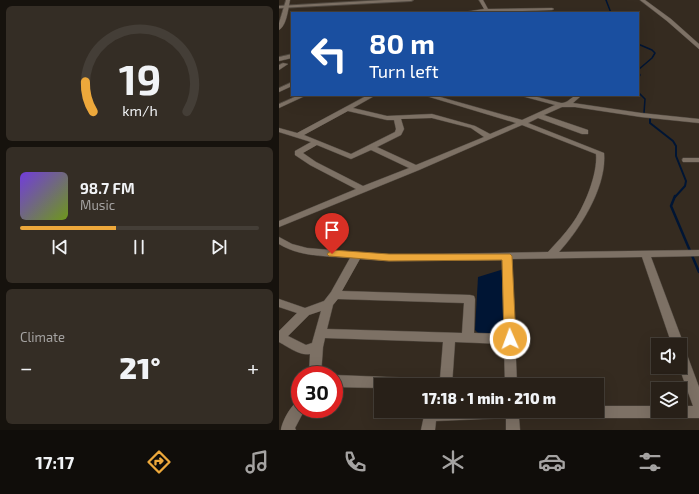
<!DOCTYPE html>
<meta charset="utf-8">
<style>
:root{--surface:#282018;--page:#342d25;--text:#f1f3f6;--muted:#a5a3a2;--line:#443e37;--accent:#eda83b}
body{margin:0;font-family:"Exo 2",sans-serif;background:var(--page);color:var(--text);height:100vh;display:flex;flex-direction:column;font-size:15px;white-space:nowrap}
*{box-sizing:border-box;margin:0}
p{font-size:13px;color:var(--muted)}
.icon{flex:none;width:22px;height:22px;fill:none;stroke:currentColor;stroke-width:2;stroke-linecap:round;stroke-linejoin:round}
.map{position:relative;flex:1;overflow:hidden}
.panel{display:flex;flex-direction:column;gap:6px;padding:6px;background:#16120d;width:279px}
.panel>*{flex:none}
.guide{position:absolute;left:12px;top:12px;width:348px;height:84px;border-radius:0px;box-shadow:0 4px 16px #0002,0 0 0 1px var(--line);background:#1a4fa0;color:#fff;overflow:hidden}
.tools{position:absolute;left:372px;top:338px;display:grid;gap:8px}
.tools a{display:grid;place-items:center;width:36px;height:36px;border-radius:0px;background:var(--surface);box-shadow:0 4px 16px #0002,0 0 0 1px var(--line);font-size:20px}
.speed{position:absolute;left:12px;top:366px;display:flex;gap:8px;font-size:20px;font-weight:700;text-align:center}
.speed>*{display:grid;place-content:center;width:52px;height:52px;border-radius:50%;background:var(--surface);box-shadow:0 4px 16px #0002,0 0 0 1px var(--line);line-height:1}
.speed .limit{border:6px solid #d22;background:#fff;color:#111}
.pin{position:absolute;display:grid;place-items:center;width:34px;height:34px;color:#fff;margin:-41px -17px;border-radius:50% 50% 50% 0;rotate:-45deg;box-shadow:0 0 4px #0007}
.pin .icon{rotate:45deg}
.me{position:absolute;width:44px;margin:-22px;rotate:358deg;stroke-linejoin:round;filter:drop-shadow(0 0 3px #0008)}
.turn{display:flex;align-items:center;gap:14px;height:84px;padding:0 12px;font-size:18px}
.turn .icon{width:52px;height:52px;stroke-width:2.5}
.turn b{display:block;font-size:28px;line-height:34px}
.big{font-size:30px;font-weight:800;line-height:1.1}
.panel .widget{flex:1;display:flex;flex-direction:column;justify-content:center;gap:6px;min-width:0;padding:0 14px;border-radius:6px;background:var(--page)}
.panel .dial{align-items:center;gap:0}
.dial svg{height:104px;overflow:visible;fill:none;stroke:var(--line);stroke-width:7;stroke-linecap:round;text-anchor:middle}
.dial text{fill:var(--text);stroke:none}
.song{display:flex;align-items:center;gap:12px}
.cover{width:48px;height:48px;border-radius:6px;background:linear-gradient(135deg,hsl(260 70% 55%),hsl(80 70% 35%))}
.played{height:4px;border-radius:2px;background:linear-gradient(90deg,var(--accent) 40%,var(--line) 40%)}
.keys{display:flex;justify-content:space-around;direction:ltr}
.heat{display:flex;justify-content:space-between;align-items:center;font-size:22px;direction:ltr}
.trip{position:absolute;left:95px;top:378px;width:230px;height:40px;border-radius:0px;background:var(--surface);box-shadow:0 4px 16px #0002,0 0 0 1px var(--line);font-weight:800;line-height:40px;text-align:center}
.tabs{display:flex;height:64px;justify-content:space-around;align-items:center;background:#100d0a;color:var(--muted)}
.tabs .icon{width:28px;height:28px}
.tabs .active{color:var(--accent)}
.tabs b{font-size:18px;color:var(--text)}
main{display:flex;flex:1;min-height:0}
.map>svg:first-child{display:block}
.water{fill:#001534}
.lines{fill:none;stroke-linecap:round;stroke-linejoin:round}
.stream-far2{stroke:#001534;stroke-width:1.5}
.stream-far1{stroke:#001534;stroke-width:2}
.stream{stroke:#001534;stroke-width:2.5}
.minor-casing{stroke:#514940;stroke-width:1}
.tertiary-casing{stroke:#514940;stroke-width:2}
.minor{fill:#7d7165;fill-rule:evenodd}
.tertiary{fill:#7d7165;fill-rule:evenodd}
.route{fill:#eda83b;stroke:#9a6d26}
</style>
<main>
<section class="panel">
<div class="widget dial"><svg viewBox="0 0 100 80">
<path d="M14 69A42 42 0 1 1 86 69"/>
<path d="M14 69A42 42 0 0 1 8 46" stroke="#eda83b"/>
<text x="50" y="56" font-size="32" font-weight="700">19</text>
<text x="50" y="72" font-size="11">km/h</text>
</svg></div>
<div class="widget">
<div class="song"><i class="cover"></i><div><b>98.7 FM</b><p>Music</p></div></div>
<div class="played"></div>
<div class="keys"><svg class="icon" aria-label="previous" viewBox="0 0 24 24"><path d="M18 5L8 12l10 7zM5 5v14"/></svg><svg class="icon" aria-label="pause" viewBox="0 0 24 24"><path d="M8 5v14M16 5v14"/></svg><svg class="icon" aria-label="next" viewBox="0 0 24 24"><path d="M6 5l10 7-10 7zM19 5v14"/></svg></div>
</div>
<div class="widget"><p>Climate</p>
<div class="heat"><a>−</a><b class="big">21°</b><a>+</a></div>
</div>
</section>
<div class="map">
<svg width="420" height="430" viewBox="0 0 420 430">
<rect width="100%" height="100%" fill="#352b20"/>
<polygon class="water" points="225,269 227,334 199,333 196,330 199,277"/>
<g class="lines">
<g class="stream-far2">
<polyline points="327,0 332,13"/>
<polyline points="359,44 373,50 376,53 373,58 359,70"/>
<polyline points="359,72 361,75 359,78"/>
<polyline points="359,92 366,99 365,113"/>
</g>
<polyline class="stream-far1" points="371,119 371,123 394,141 397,146 397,156 407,181 406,186 396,197"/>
<polyline class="stream" points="396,196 392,206 420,272"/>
<defs>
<g id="minor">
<path d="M7,0h4c-2,9 -3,25 -11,30v-7z"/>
<polygon points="200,0 204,0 209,9 273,8 275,9 273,10 179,13 205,9"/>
<polygon points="361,0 366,0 392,19 420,44 420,49 388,21"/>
<polygon points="13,54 13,58 0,61 0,57"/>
<polygon points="4,63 9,64 0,70 0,65"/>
<polygon points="13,82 13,86 0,92 0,88"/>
<polygon points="20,95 28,95 0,108 0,104"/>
<path d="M89,95h8l-23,13 34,8 45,-2 43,12 15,8 26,-11 -93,-28h10l89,25 33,-15 -37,-10h11l32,8c9,0 9,-8 21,-8l-9,8 68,10 58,6v4l-58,-6 -66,-10h-13l-18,8 44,15v4h-6l-44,-16 -10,5 76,30c3,33 -23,75 -45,99l140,-2v6l-48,1 33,88 -2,3 4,4 13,35v31h-180l1,12h-14v-12l-70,3 -1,9h-14l4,-19h172v-5h61v5h22v-5h13l-14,-39 1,-22h-8l-30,-88 -130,2 5,126h-12l-1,-41 -49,-2 -3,43h-71v3l-47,-1v-12l106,4 3,-37 -118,-4 -2,9 -2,28h-12l1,-21c-10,2 -22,-7 -31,-12v-11l18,-18 -18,-6v-8l26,9 19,-7 7,-9 19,-34c-23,-2 -50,-1 -71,-14v-7l13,7 15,4 82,7 159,-3c8,-9 17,-18 24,-28 12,-16 26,-50 24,-70l-74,-29 -103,45 -140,57v-6l77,-32 -46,-24 -15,-10v-4l16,-9 -32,-10v-4l18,5zM69,111l39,9h7l2,9 -1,3 -44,22 -47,-19zM153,118l39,10 13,9 -68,28 -39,-18 24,-12 3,-6 -3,-10zM38,145l34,14 20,-9 38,18 -46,18 -47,-24 -13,-9zM81,259l29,2 113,-1 2,74 -30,-1 1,-34 -1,-3 -4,-1 -128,-4zM59,299l126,4 -2,30 -135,-4 6,-24zM42,311l-9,32 -6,2 -18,-9 21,-21z"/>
<polygon points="404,158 420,158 420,162 404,162 403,160"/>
<path d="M21,400v9h5l-10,19 1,2h-15c1,-9 11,-27 19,-30z"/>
</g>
<polygon id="tertiary" points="105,0 134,0 132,1 0,8 0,6"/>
</defs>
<use href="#minor" class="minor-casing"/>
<use href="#tertiary" class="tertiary-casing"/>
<use href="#minor" class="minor"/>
<use href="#tertiary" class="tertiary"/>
</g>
<polygon class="route" points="53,250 110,254 231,254 233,256 237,339 235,342 231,343 226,342 225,339 223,260 110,261 50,256 48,254"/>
</svg>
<div class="tools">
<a><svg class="icon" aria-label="sound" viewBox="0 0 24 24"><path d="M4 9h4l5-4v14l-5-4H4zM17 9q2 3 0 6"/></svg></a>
<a><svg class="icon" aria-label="layers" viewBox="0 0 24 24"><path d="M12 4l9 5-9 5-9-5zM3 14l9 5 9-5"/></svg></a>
</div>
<div class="speed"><div class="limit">30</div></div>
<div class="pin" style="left:53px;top:254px;background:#d93025"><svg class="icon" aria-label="arrive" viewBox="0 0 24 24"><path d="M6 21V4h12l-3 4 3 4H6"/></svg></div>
<svg class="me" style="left:231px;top:339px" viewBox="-20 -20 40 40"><circle r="17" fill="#eda83b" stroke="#fff" stroke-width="3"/><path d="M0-11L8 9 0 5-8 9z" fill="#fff"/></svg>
<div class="trip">17:18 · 1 min · 210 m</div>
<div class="guide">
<div class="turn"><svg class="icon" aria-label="left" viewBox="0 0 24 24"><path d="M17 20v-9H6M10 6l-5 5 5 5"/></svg><div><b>80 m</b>Turn left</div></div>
</div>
</div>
</main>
<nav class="tabs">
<b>17:17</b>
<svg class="icon active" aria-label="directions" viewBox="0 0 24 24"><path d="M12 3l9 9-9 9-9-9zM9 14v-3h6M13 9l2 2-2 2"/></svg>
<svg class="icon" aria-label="music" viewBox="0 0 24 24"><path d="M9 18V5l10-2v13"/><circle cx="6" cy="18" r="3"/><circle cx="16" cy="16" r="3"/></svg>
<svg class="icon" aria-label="phone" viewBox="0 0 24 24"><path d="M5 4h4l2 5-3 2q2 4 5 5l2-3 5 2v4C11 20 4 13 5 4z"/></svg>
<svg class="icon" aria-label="climate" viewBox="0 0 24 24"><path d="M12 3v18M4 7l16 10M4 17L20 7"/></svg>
<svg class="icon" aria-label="car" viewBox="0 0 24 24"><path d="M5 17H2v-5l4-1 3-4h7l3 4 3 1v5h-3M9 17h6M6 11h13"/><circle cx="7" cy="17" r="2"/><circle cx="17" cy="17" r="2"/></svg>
<svg class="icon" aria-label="filters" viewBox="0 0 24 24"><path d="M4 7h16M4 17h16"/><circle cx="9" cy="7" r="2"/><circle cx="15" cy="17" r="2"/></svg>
</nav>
